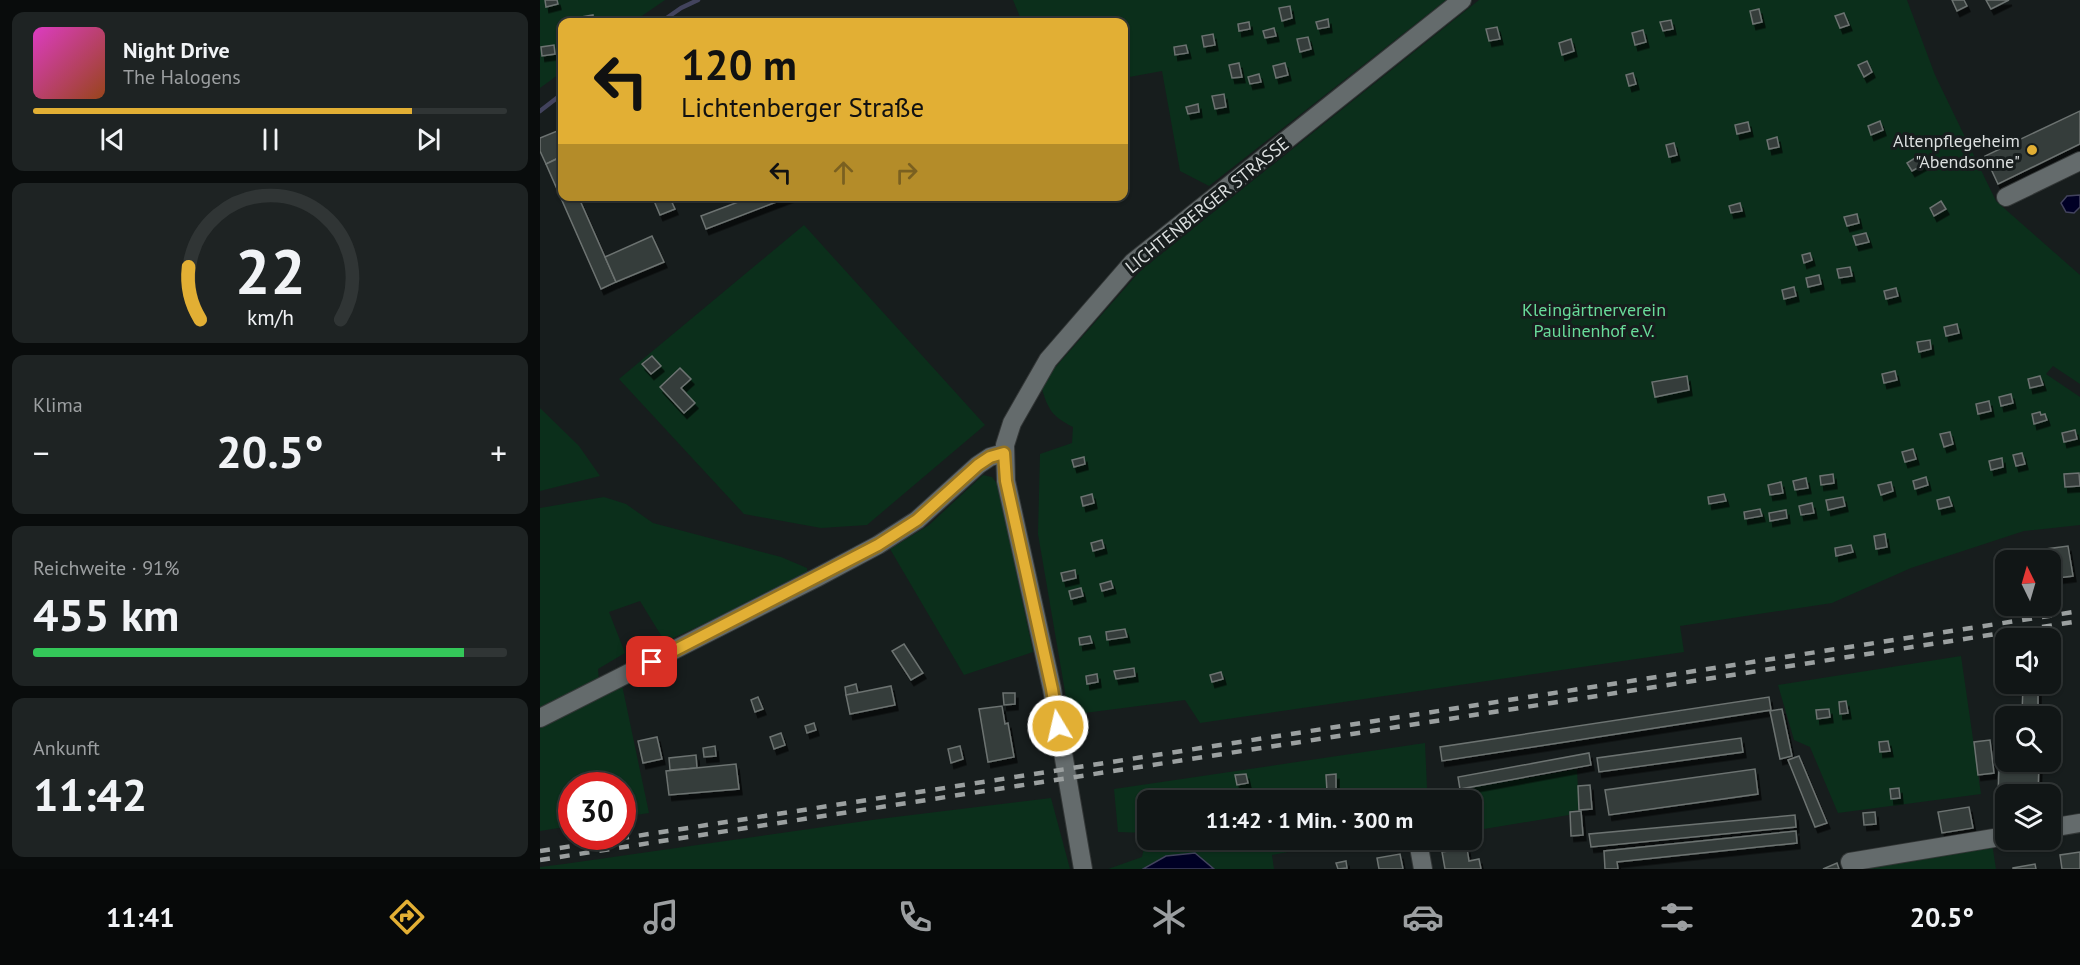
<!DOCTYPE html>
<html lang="de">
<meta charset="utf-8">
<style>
:root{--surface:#111616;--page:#1e2323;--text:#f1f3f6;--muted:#9c9fa1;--line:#303535;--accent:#e2af34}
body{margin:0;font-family:"PT Sans",sans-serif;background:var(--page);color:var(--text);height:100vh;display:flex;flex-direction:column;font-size:22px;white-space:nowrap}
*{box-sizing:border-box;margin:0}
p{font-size:20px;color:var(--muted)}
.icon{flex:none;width:33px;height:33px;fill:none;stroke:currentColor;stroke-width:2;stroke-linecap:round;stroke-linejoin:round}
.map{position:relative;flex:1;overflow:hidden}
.details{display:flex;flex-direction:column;gap:12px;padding:12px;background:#090c0c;width:540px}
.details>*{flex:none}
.hud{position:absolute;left:18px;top:18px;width:570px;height:183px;border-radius:12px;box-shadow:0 2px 4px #0004,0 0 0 2px var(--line);background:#e2af34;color:#111;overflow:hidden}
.needle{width:39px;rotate:355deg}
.controls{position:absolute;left:1455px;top:550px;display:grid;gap:12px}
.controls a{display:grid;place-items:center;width:66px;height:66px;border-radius:12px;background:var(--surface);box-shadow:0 2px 4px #0004,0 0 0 2px var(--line);font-size:30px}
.speed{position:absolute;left:18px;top:772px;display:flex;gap:12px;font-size:30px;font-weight:700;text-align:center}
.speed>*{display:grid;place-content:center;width:78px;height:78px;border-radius:50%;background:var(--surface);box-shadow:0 2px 4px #0004,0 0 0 2px var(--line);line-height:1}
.speed .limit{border:9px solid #d22;background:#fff;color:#111}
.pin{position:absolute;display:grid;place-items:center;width:51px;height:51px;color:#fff;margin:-26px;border-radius:12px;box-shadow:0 3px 9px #0006}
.me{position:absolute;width:66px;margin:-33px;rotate:351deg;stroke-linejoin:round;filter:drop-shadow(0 0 4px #0008)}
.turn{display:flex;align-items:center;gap:21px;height:126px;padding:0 24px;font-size:27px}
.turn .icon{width:78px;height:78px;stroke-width:2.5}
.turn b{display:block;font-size:42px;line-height:51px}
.lanes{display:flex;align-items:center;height:57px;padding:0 24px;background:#0003;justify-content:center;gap:30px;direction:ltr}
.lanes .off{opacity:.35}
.big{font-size:45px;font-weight:800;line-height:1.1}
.details .card{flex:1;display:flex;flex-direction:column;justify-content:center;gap:9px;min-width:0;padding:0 21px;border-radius:12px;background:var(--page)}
.details .dial{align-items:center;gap:0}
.dial svg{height:156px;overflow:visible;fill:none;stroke:var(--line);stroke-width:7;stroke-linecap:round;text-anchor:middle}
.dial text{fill:var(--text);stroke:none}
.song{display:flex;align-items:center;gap:18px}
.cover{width:72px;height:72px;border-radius:9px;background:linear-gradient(135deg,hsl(310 70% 55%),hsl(20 70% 35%))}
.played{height:6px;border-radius:3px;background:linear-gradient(90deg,var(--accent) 80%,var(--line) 80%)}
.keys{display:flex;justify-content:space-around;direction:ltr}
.heat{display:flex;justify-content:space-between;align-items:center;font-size:33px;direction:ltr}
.charge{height:9px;border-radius:4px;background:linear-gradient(90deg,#34c759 91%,var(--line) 0)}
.trip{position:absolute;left:597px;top:790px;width:345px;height:60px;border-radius:12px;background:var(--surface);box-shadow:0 2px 4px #0004,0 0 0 2px var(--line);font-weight:800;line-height:60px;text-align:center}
.menu{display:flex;height:96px;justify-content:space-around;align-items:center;background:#070909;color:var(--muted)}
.menu .icon{width:42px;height:42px}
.menu .active{color:var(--accent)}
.menu b{font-size:27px;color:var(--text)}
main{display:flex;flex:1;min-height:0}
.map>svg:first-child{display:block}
.green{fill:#0b2f1b}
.water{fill:#000025;stroke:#42435d;stroke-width:1.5}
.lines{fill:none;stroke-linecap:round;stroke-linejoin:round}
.stream{stroke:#42435d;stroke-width:4.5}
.building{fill:#363c3b;stroke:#6c7371;stroke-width:1.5;filter:url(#shadow)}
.minor-casing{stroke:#333737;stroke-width:20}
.minor{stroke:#646b6c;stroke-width:18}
.rail{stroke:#9ba0a0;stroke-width:4.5;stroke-dasharray:10 10;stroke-linecap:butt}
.route-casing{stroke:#937222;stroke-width:15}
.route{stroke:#e2af34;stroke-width:10}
.poi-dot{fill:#e2af34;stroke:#171d1d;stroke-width:2}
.labels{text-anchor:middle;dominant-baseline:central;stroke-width:6;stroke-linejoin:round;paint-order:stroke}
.poi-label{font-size:18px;fill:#dbdfdf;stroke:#171d1d;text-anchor:end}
.street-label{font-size:18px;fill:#dbdfdf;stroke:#171d1d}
.park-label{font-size:18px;fill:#69dc9a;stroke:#171d1d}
</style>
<main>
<section class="details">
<div class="card">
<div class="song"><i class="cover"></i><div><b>Night Drive</b><p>The Halogens</p></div></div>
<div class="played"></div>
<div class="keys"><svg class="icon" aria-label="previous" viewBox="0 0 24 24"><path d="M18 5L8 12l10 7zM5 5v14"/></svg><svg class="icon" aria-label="pause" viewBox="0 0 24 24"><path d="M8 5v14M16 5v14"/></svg><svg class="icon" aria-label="next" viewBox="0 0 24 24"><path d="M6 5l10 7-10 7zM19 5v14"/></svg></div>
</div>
<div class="card dial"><svg viewBox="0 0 100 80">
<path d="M14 69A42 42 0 1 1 86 69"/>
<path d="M14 69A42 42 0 0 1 8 42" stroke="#e2af34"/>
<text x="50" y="56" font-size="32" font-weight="700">22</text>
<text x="50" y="72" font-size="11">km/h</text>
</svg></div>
<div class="card"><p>Klima</p>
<div class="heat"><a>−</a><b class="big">20.5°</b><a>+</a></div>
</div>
<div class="card"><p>Reichweite · 91%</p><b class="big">455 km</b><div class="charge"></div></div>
<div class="card"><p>Ankunft</p><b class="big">11:42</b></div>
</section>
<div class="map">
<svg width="1540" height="869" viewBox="0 0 1540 869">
<defs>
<filter id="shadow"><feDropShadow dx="3" dy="5.5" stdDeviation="0" flood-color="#0009"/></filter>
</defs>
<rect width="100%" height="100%" fill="#171d1d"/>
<g class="green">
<polygon points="0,0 125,0 93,22 22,22 22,72 0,88"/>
<polygon points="473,0 906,0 669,186 640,171 622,71 584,78 584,22 482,22"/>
<path d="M939,0h428l28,75 61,126 84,74v109l-27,-18 -7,8 34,23v128l-56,6 -113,37 -79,35 -152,23 4,26 -484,71 -15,-23 -116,15 -31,-181 2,-80 32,-11 1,-16c-20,-10 -25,-17 -31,-38l11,-19 88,-100z"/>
<polygon points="264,225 445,425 327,525 281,528 204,514 79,379"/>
<polygon points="0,408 39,446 60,476 0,491"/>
<polygon points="443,475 452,477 458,485 493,652 424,675 350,549 389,525"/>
<polygon points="64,497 86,504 113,523 241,557 267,568 267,576 125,642 100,601 69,612 85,653 58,669 59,680 0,709 0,508"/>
<polygon points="1421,656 1441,794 1298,813 1270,747 1254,740 1238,685"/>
<polygon points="82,685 109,813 83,817 82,786 32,786 31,826 0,831 0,726"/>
<polygon points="885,743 887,788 876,790 873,801 608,801 607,833 578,832 574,789"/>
<polygon points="1037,769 1039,810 1029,811 1029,815 932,831 932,801 903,801 902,793"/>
<polygon points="511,798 530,869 0,869 0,867 24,864 339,819"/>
<polygon points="607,834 608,840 811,840 732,855 734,869 568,869 602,857"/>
<polygon points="1452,843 1456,869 1322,869"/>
</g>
<g class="water">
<polygon points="1540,195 1540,207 1534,213 1526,212 1521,203 1527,196"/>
<polygon points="655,853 674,869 603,869 626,856"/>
</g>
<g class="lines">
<g class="stream">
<polyline points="121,22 141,8 158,0"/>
<polyline points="0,111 22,94"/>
</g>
</g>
<g class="building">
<polygon points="5,0 17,0 18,4 6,7"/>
<polygon points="1412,0 1424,0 1427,6 1417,11"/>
<polygon points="1446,0 1469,0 1451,9"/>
<polygon points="750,6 752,18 742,21 739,8"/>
<polygon points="1219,9 1222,22 1213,24 1210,11"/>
<polygon points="1304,13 1309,25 1300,28 1295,16"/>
<polygon points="53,15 54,22 42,22 42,17"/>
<polygon points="788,19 789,27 778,29 776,22"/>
<polygon points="1131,20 1133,29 1123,31 1120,22"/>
<polygon points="709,22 710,29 699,31 698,24"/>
<polygon points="957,27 960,39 949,41 946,29"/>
<polygon points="734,28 736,36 725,38 723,31"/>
<polygon points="1103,30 1106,42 1095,45 1092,33"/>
<polygon points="673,34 675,45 664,47 662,36"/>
<polygon points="768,37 771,49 760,52 757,39"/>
<polygon points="1031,39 1034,51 1022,55 1019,43"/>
<polygon points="14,45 15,54 2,56 1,47"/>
<polygon points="646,45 648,53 635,55 634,47"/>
<polygon points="1327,61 1332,72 1324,77 1318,65"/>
<polygon points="699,63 702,77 692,78 689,65"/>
<polygon points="745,63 748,75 736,78 733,66"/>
<polygon points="1093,73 1096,84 1089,86 1086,75"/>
<polygon points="719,74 721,82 710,84 708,77"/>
<polygon points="684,94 686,107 675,109 672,96"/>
<polygon points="658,104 659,112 648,114 646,107"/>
<polygon points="1540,111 1540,144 1458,184 1445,156"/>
<polygon points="1340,121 1343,130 1331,135 1328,126"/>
<polygon points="1208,122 1210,131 1197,134 1195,125"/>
<polygon points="22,129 22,156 6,164 0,151 0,138"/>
<polygon points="1237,137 1239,147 1229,149 1227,140"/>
<polygon points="1134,143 1137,155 1129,157 1126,145"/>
<polygon points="1378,156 1383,165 1372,171 1367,163"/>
<polygon points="21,157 22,196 38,196 76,282 61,289 6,164"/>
<polygon points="112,196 129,196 135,209 120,215"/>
<polygon points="214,196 252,196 166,229 161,216"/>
<polygon points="1401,201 1406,209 1394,216 1390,208"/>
<polygon points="1200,203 1202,211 1191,213 1189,206"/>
<polygon points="1317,214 1319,223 1307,226 1304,217"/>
<polygon points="1326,233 1329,242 1316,245 1313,236"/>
<polygon points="112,236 124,262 76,282 65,257"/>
<polygon points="1270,253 1272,260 1264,263 1262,255"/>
<polygon points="1310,267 1312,276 1299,278 1297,269"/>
<polygon points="1279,275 1281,284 1268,287 1266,278"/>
<polygon points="1254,287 1256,296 1244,299 1242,290"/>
<polygon points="1356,288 1358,296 1346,299 1344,291"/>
<polygon points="1417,324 1419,333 1406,336 1404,327"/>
<polygon points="1390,340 1391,349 1379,352 1377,342"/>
<polygon points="112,356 121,366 111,374 102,364"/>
<polygon points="140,368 151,379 141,388 155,403 144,413 120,387"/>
<polygon points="1355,371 1357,380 1344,383 1342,374"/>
<polygon points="1147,376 1149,390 1115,397 1112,382"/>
<polygon points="1500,376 1503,385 1490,388 1488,379"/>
<polygon points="1471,394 1473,403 1461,406 1459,397"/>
<polygon points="1449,401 1451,411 1438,414 1436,404"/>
<polygon points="1500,412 1501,415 1505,414 1507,420 1494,424 1492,414"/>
<polygon points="1535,430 1537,439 1524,442 1522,433"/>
<polygon points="1410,432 1413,444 1404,447 1400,434"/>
<polygon points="1373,449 1376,459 1365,462 1362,452"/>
<polygon points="1482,453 1485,464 1476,466 1473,455"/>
<polygon points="544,457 545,464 534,467 532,460"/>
<polygon points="1462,458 1463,467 1451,470 1449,461"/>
<polygon points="1539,473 1540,486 1525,487 1524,474"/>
<polygon points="1293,474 1294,483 1281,485 1280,476"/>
<polygon points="1386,477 1388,485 1375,489 1373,481"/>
<polygon points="1266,478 1268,488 1255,490 1253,481"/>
<polygon points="1241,482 1243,493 1230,495 1228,485"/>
<polygon points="1351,482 1353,491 1341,495 1338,485"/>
<polygon points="552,494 554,503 543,506 541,497"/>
<polygon points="1184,494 1186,501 1169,504 1168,497"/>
<polygon points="1303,497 1305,506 1288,510 1286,500"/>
<polygon points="1409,497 1412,506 1399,509 1397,500"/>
<polygon points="1272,503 1274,513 1261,515 1259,506"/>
<polygon points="1220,509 1222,516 1205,519 1204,512"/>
<polygon points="1246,510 1247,518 1230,521 1229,513"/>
<polygon points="1345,534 1347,547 1336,549 1334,536"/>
<polygon points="562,540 564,548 553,551 551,543"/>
<polygon points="1311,545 1313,552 1296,556 1295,548"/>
<polygon points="1528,546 1533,576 1510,579 1510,561 1508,561 1506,549"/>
<polygon points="535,570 536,578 523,581 521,573"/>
<polygon points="571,581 573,588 562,591 560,584"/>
<polygon points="541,588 543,596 531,599 529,591"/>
<polygon points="585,629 587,637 567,640 566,632"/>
<polygon points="550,636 552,643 540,645 539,638"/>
<polygon points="364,644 383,673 371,680 352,651"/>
<polygon points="594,668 595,676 576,679 574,671"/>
<polygon points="681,672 683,679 672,682 670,675"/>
<polygon points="557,674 558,682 547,684 546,676"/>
<polygon points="316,684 318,693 306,695 305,687"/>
<polygon points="351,686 355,705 310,714 306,695"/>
<polygon points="1483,686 1498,687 1498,706 1511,706 1510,717 1469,717 1469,714 1482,714"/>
<polygon points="463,693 475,693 475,704 464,705"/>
<polygon points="218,697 223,709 215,712 211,700"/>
<polygon points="1229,697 1231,710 902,761 900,747"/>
<polygon points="1306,701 1308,713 1300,714 1299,702"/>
<polygon points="462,706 465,724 468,723 474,757 448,762 439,709"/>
<polygon points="1242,709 1252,756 1240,759 1230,711"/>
<polygon points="1289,709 1290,717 1277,719 1276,710"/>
<polygon points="274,723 276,730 267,733 265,726"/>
<polygon points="241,733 245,745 234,749 230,737"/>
<polygon points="117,737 122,759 103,763 98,741"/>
<polygon points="1201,738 1203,752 1059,772 1057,758"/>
<polygon points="1450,740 1454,773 1438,775 1434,742"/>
<polygon points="1348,741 1350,751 1340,752 1339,742"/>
<polygon points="175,746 176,756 164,757 163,748"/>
<polygon points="420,746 423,759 411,763 408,749"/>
<polygon points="1049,753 1051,765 920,789 918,777"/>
<polygon points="156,755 157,768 130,770 129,758"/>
<polygon points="1259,756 1287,823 1275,827 1248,760"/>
<polygon points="1463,757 1466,757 1466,762 1499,762 1498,795 1458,794 1459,767 1463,767"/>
<polygon points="196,764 199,789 129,795 126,771"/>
<polygon points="1215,769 1218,794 1069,815 1065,790"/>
<polygon points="706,774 708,783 697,785 695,775"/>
<polygon points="796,774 796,791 787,791 786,775"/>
<polygon points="1050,785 1052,809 1039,810 1038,786"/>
<polygon points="1359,788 1360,798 1351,799 1350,789"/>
<polygon points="623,791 624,801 614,801 613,792"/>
<polygon points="1429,807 1433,828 1402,833 1398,812"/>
<polygon points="1041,811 1043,835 1031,836 1030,812"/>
<polygon points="1335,812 1336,824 1324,825 1323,813"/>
<polygon points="1255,815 1256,827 1051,847 1049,834"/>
<polygon points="1256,831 1257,843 1077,862 1078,869 1065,869 1064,851"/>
<polygon points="927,848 929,861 939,859 941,869 905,869 902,852"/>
<polygon points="1540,852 1540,869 1522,869 1520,855"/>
<polygon points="860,854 863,869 839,869 837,858"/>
<polygon points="806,861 807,868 798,869 796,863"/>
<polygon points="1297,863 1299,869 1283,869"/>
<polygon points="1495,864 1496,869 1473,869 1473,868"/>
</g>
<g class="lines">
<defs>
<g id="minor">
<polyline points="1466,197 1540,161"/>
<polyline points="0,718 278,577 338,545 377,520 438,465 450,457 464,453"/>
<polyline points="1510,828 1540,823"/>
<polyline points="881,840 879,847 883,869"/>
<polyline points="543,869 512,689 466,481 465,445 472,423 508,360 593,262 922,0"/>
<polyline points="1313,869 1310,862 1466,836"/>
</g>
</defs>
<use href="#minor" class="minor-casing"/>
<use href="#minor" class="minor"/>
<g class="rail">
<polyline points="0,851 1540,611"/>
<polyline points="0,860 1540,621"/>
</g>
</g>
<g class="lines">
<defs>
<polyline id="route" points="112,662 338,545 377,520 438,465 450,457 464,453 466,481 512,689 518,726"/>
</defs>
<use href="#route" class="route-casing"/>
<use href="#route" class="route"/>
</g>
<circle class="poi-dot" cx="1492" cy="150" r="6"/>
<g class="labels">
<g class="poi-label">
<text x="1480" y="140">Altenpflegeheim<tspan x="1480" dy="21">"Abendsonne"</tspan></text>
</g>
<g class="street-label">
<text transform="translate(667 205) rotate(-39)">LICHTENBERGER STRASSE</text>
</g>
<g class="park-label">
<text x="1054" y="309">Kleingärtnerverein<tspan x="1054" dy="21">Paulinenhof e.V.</tspan></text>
</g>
</g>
</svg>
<div class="controls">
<a><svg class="needle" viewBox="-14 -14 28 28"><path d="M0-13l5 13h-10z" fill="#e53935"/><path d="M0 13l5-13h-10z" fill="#9c9fa1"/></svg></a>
<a><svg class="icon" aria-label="sound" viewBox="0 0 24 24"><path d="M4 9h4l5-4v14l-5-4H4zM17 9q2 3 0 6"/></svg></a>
<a><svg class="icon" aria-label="search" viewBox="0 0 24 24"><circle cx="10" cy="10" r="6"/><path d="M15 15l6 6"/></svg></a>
<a><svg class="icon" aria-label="layers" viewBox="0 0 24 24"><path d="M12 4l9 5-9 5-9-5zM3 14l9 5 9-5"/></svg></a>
</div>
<div class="speed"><div class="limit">30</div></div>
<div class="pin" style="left:112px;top:662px;background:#d93025"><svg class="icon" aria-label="arrive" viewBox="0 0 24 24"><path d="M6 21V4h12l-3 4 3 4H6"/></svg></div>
<svg class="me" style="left:518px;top:726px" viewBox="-20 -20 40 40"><circle r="17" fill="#e2af34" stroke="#fff" stroke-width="3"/><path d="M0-11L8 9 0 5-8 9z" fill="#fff"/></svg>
<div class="trip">11:42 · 1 Min. · 300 m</div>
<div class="hud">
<div class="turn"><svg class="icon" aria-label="left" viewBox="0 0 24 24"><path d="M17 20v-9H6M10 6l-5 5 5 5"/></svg><div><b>120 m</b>Lichtenberger Straße</div></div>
<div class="lanes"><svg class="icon" aria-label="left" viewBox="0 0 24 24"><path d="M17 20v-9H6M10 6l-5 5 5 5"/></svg><svg class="icon off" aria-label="ahead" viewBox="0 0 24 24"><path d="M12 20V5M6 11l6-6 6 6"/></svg><svg class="icon off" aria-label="right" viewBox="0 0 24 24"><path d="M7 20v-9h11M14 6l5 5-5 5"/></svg></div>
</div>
</div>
</main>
<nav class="menu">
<b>11:41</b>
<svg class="icon active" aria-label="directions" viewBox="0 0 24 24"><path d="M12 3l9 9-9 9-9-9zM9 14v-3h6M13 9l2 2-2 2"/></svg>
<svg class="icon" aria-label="music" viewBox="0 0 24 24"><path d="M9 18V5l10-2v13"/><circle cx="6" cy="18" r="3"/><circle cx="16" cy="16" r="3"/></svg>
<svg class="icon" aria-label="phone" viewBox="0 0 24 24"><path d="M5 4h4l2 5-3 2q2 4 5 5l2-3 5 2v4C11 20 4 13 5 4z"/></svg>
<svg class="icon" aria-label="climate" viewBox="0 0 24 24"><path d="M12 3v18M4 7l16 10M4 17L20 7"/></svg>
<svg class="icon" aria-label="car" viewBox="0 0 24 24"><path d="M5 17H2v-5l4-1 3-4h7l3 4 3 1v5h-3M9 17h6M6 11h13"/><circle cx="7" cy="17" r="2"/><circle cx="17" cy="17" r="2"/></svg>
<svg class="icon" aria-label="filters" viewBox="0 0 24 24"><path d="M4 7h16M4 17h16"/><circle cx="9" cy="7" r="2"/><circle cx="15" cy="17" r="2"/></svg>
<b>20.5°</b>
</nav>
